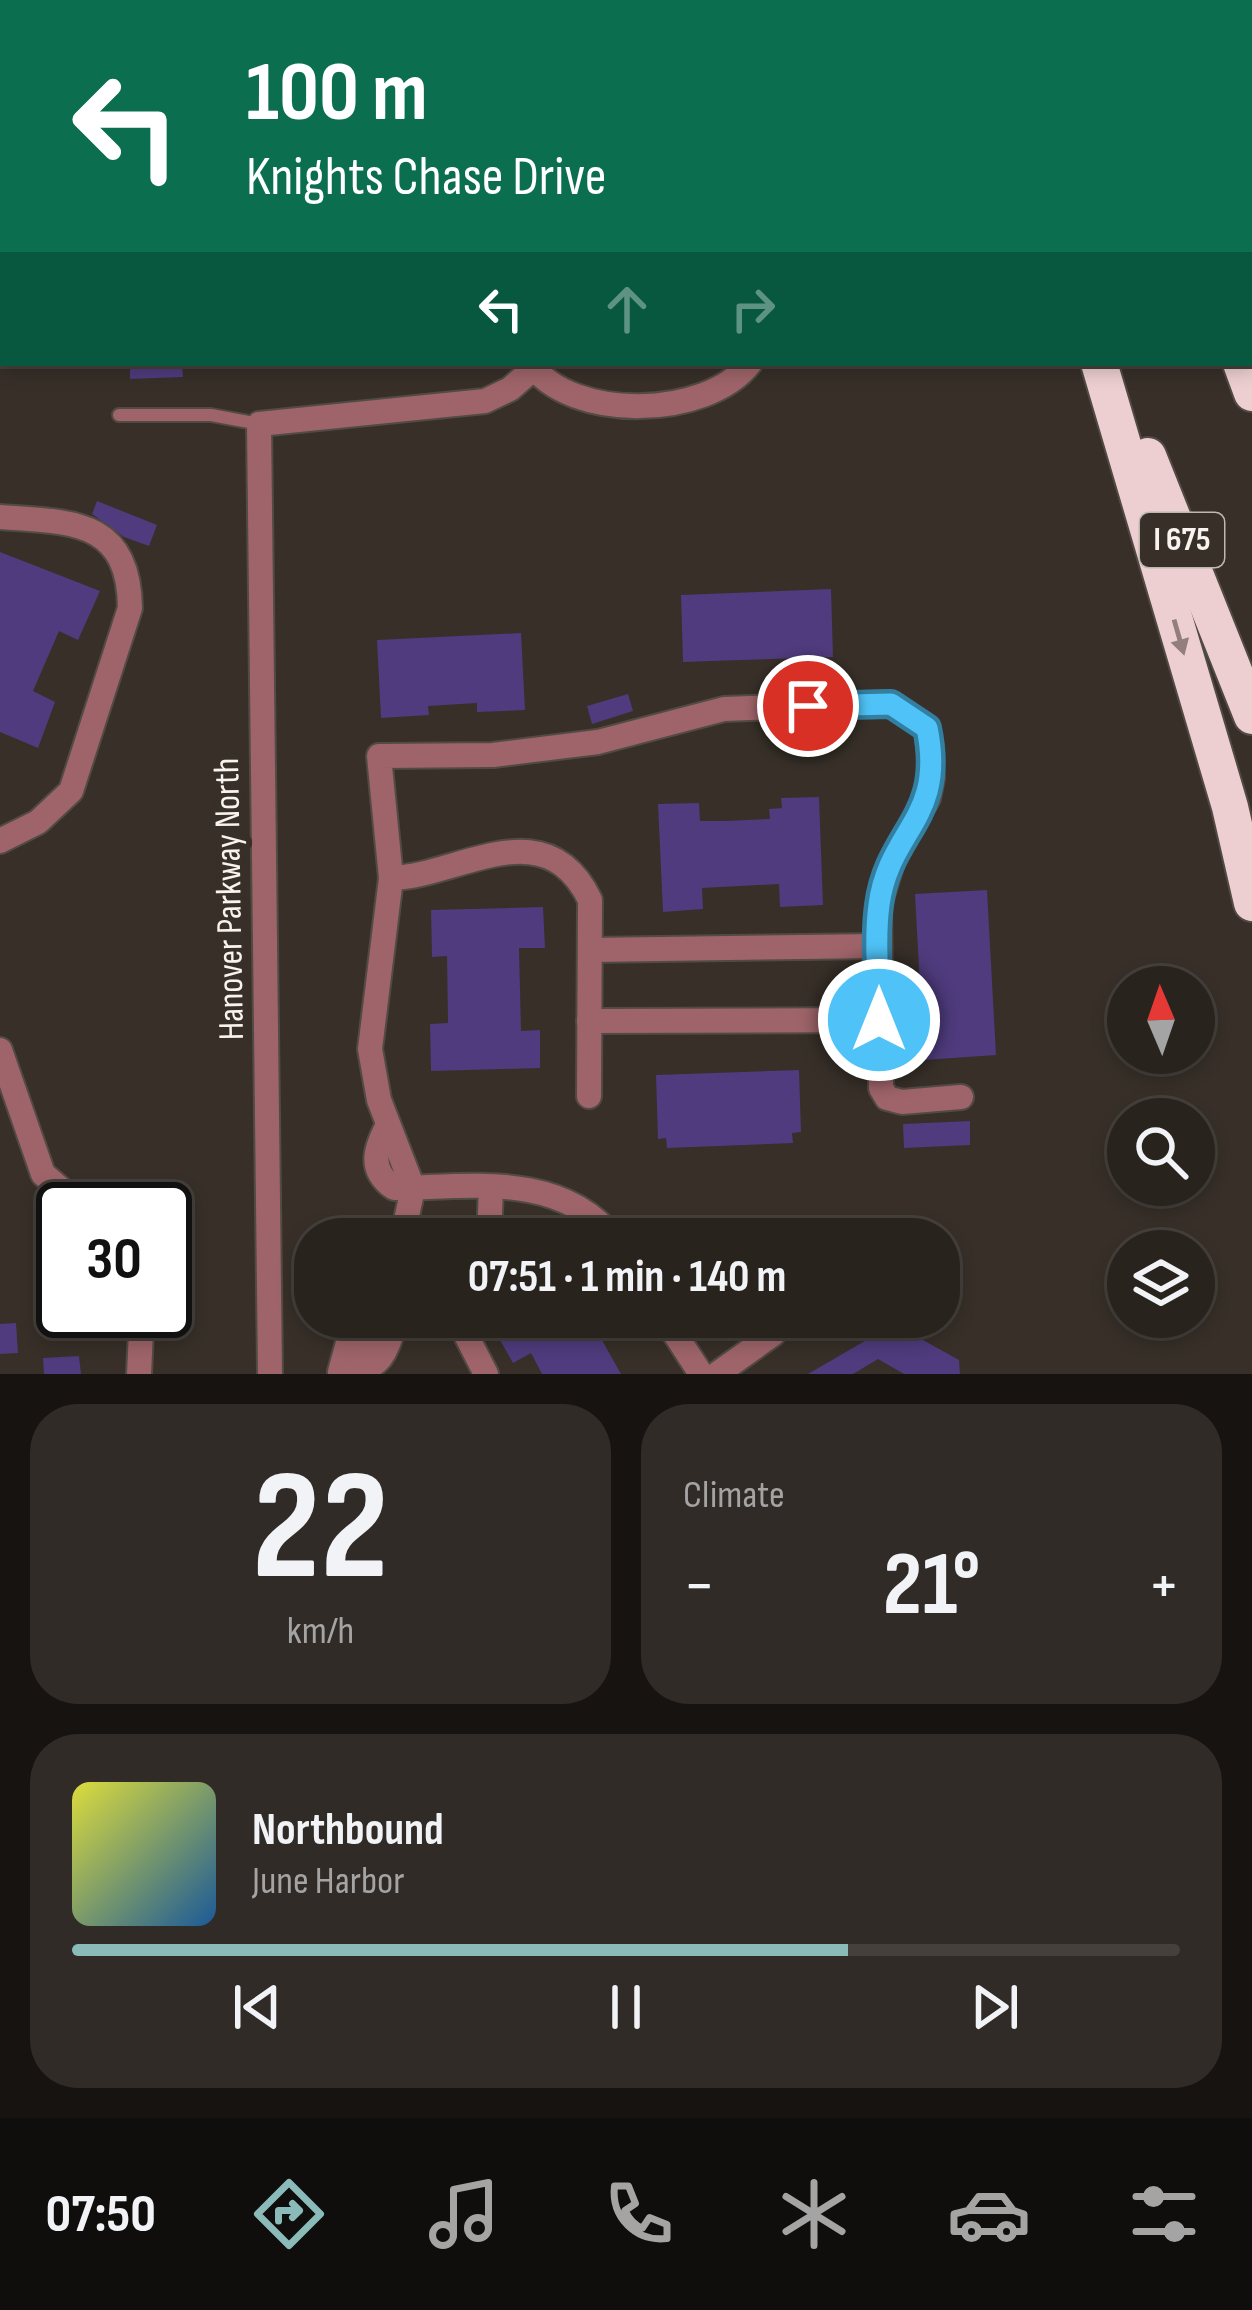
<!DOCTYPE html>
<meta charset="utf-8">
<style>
:root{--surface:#29231e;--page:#312b27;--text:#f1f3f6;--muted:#a5a4a4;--line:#45403c;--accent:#8bbbb9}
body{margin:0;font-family:"Sofia Sans Condensed",sans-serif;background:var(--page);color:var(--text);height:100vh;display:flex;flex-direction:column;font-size:45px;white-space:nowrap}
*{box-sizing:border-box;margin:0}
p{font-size:39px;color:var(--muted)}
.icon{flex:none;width:66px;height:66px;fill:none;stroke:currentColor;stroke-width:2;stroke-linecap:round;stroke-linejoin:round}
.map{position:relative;height:1374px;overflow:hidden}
.details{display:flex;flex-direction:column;gap:30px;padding:30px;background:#171310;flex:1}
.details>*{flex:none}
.top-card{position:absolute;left:0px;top:0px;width:1254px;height:366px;box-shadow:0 6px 18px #0003,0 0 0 3px var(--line);background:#0b6e4f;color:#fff;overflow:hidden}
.needle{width:78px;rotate:358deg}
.fabs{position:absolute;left:1107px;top:966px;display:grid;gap:24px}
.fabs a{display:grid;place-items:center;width:108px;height:108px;border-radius:50%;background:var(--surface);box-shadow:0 6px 18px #0003,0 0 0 3px var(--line);font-size:60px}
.speed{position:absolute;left:36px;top:1182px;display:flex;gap:24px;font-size:60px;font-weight:700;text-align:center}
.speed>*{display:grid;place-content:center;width:156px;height:156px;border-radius:50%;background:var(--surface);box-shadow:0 6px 18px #0003,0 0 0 3px var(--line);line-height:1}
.speed .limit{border:6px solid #111;border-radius:18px;background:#fff;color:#111}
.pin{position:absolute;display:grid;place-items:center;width:102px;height:102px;color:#fff;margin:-51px;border:6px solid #fff;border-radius:50%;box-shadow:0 3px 12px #0007}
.me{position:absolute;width:132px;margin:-66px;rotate:0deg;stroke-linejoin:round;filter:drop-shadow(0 0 9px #0008)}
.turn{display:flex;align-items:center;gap:42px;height:252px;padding:0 48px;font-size:54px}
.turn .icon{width:156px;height:156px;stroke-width:2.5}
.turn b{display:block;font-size:84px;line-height:102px}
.lanes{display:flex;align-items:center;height:114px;padding:0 48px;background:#0003;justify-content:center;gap:60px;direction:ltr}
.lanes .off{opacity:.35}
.big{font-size:90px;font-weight:700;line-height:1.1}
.details .widget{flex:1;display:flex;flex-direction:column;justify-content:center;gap:18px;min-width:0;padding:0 42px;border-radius:48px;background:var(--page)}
.details .dial{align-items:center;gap:0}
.dial b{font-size:156px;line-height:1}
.song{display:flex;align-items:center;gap:36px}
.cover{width:144px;height:144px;border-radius:18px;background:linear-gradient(135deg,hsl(60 70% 55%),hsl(210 70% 35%))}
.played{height:12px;border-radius:6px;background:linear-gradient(90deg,var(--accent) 70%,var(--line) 70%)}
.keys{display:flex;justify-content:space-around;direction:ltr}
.heat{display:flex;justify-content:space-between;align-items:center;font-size:66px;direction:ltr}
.details .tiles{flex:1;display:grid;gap:30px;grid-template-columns:1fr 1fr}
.widget:last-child{grid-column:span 2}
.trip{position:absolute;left:294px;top:1218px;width:666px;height:120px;border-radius:48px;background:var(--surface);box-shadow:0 6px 18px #0003,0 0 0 3px var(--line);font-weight:700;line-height:120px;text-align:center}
.tabs{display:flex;height:192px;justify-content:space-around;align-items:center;background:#100e0c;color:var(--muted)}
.tabs .icon{width:84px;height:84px}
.tabs .current{color:var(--accent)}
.tabs b{font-size:54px;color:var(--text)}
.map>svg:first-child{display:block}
.building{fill:#4f3b7d}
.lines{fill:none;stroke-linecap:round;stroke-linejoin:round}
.lane-casing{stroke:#524a44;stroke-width:16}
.street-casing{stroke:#524a44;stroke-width:28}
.highway-casing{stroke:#524a44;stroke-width:40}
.lane{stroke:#9e6469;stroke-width:12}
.street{stroke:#9e6469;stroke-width:24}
.highway{stroke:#edcfd1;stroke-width:36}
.oneway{fill:#927f7c}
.route-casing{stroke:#337fa1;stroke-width:30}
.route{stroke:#4fc3f7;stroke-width:21}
.labels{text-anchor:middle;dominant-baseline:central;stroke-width:12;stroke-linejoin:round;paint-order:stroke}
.shield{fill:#372f28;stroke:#beb8b3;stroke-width:3}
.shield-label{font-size:33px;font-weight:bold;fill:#f8f3ee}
.street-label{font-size:36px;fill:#f8f3ee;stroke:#372f28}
</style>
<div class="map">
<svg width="1252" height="1374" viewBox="0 0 1252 1374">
<rect width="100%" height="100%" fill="#372f28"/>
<g class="building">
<polygon points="130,363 182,363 183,377 130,379"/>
<polygon points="97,501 157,525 149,546 124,537 92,514"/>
<polygon points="0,552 100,591 78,640 59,631 33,691 55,702 38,748 0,732"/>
<polygon points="831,589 833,657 683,662 681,595"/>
<polygon points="521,633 525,710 477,712 477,703 428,706 429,715 381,718 377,640"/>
<polygon points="628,694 633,711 592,724 587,706"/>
<polygon points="819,797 823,905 780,907 779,884 702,888 703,909 663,912 658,804 699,803 700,821 727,821 770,819 769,809 782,808 781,798"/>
<polygon points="987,890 996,1055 924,1060 915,894"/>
<polygon points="543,907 545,948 519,948 521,1031 540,1030 540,1068 431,1071 430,1024 448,1023 447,956 432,957 431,910"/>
<polygon points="799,1070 801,1132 792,1133 793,1143 667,1148 666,1138 658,1139 656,1075"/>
<polygon points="970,1121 970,1145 904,1148 903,1124"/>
<polygon points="487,1317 589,1317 621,1374 542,1374 531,1353 513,1363"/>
<polygon points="782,1317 823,1317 789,1334"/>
<polygon points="16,1323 18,1353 0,1354 0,1324"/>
<polygon points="894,1324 959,1360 960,1374 904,1374 878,1359 853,1374 808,1374"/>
<polygon points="79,1356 81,1374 44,1374 43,1358"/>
</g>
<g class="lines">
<defs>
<polyline id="lane" points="119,415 211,415 259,424"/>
<g id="street">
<polyline points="591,0 592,3"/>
<path d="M530,363c41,59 177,56 220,0"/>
<path d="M0,517c71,5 129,2 130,91l-59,183 -33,31 -38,19"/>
<path d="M391,878c67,-1 154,-71 199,22l-1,196"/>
<polyline points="590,950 879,946"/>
<polyline points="589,1021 879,1020"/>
<polyline points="0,1050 43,1174 84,1209"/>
<path d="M388,1125c-13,24 -20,45 6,63 75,-1 167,-17 220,51"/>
<polyline points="402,1239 413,1188 379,1100 370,1049 391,878 379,756 493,755 598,742 724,709 891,703 927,727 932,778 928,798 894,856 879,905 881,1088 887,1098 902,1102 961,1097"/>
<polyline points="489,1239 491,1187"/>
<polyline points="465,1317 467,1337 486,1374"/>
<polyline points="664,1317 701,1374"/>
<polyline points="340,1372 355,1317"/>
<polyline points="139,1374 142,1311"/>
<polyline points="270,1374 259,424 485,401 510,389 533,369"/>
<polyline points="342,1374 355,1364 379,1317"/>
<path d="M351,1374c35,-9 35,-25 46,-57"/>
<polyline points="717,1374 773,1334 762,1317"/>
</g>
<g id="highway">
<polyline points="970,0 971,3"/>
<polyline points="1099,0 1100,3"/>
<polyline points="1099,363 1230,807 1252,903"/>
<polyline points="1241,363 1252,393"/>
<polyline points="1148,456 1252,716"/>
</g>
</defs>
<use href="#lane" class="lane-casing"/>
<use href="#street" class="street-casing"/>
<use href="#highway" class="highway-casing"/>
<use href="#lane" class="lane"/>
<use href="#street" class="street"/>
<use href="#highway" class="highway"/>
</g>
<defs><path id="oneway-solid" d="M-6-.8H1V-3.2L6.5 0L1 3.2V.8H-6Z" transform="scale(3)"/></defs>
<use class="oneway" href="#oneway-solid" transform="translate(1179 637) rotate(74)"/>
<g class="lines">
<defs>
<path id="route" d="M808,706l83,-2 36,24c19,91 -38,101 -48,177 -5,37 0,78 0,115"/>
</defs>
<use href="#route" class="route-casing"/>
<use href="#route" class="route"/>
</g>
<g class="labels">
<rect class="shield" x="1140" y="513" width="84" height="54" rx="9"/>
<g class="shield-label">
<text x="1182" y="540">I 675</text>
</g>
<g class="street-label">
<text transform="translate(230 899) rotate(-91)">Hanover Parkway North</text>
</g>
</g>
</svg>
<div class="fabs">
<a><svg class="needle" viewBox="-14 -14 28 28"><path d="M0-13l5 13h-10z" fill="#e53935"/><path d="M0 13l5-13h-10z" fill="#a5a4a4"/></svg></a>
<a><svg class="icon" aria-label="search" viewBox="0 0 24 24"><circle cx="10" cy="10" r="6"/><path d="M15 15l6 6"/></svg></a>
<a><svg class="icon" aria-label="layers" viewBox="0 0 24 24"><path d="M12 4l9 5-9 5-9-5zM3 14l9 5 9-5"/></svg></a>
</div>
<div class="speed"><div class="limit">30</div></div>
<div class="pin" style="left:808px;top:706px;background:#d93025"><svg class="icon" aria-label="arrive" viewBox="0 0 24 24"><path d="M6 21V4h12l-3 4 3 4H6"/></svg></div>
<svg class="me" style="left:879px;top:1020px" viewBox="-20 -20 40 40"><circle r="17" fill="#4fc3f7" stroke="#fff" stroke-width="3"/><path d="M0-11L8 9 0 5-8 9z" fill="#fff"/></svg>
<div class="trip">07:51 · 1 min · 140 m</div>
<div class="top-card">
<div class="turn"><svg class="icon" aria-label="left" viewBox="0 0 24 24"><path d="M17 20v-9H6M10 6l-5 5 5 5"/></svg><div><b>100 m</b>Knights Chase Drive</div></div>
<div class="lanes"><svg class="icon" aria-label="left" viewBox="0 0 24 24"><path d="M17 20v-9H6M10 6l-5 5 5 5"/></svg><svg class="icon off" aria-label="ahead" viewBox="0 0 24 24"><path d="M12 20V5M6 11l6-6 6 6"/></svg><svg class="icon off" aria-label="right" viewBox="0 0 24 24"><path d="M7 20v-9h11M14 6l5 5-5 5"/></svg></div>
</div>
</div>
<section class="details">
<div class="tiles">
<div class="widget dial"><b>22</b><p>km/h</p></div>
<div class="widget"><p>Climate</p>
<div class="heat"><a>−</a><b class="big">21°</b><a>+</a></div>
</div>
<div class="widget">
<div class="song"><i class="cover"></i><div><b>Northbound</b><p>June Harbor</p></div></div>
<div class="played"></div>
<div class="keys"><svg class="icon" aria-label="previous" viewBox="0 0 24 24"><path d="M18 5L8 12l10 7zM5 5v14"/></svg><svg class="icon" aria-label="pause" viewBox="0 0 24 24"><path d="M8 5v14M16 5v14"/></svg><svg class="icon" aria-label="next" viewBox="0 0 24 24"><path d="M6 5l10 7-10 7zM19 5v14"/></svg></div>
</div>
</div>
</section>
<nav class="tabs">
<b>07:50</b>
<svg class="icon current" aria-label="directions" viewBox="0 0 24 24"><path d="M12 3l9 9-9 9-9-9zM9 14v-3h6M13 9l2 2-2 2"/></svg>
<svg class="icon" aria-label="music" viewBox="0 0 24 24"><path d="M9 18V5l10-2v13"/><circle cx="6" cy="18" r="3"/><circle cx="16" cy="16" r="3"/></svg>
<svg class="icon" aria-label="phone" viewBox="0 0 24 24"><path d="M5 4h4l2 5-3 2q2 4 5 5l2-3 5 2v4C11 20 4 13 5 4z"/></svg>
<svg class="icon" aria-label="climate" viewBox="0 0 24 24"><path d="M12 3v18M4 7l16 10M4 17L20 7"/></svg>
<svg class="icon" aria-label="car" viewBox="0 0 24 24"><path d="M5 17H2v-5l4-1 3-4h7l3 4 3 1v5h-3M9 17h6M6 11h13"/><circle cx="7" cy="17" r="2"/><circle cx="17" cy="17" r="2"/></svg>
<svg class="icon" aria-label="filters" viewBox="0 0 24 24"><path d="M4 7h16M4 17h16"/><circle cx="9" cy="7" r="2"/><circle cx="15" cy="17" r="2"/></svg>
</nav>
